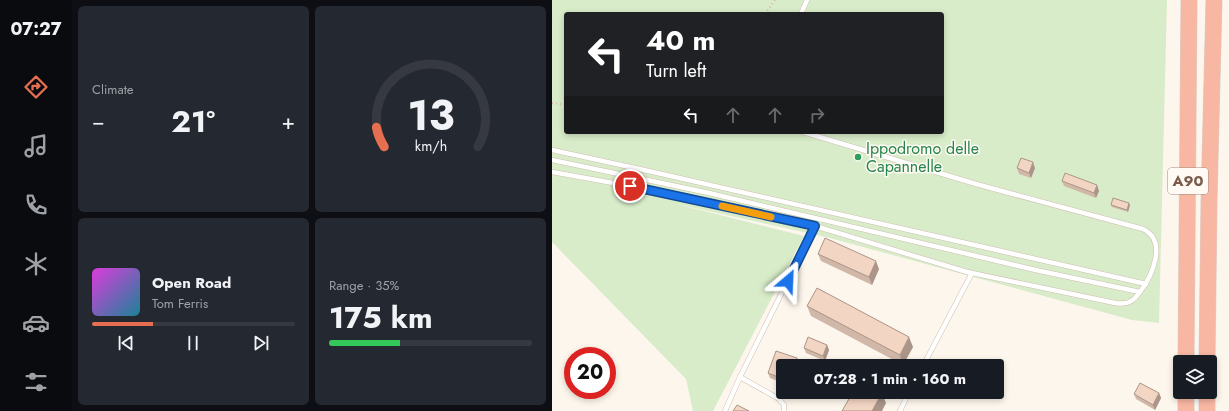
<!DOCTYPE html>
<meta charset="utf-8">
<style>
:root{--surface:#171b24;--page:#242831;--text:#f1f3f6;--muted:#9ea1a6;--line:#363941;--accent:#e76f51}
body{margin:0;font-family:Jost,sans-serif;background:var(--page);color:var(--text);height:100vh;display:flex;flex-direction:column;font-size:15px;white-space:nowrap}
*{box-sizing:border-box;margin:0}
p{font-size:13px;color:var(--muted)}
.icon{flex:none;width:22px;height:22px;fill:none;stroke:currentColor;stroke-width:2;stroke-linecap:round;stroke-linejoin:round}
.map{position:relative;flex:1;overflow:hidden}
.sheet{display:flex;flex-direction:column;gap:6px;padding:6px;background:#0d0f14;width:480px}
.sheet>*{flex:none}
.banner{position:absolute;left:12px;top:12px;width:380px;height:122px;border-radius:4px;box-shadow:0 2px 6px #0003;background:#202124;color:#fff;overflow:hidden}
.fabs{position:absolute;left:621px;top:355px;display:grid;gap:8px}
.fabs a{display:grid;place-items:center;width:44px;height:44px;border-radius:4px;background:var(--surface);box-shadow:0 2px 6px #0003;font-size:20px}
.speed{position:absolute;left:12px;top:347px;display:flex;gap:8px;font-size:20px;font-weight:700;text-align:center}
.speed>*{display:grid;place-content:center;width:52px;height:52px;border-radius:50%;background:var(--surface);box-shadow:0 2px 6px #0003;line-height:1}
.speed .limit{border:6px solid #d22;background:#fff;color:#111}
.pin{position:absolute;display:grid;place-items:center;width:34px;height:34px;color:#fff;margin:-17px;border:2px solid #fff;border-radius:50%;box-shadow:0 1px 4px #0007}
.me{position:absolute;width:44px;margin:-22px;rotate:26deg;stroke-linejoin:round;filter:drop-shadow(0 0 3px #0008)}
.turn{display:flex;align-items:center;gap:14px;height:84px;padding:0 16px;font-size:18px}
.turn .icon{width:52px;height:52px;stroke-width:2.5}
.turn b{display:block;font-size:28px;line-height:34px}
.lanes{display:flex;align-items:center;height:38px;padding:0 16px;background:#0003;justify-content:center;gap:20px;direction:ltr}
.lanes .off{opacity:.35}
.big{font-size:30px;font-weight:700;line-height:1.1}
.sheet .card{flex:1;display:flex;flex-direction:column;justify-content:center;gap:6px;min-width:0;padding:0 14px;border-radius:6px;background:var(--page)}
.sheet .dial{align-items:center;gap:0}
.dial svg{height:104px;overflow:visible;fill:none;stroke:var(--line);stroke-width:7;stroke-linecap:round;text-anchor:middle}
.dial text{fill:var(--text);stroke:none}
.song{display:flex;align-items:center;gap:12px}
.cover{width:48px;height:48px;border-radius:6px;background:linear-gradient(135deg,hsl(300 70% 55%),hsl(190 70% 35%))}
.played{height:4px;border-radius:2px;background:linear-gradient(90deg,var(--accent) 30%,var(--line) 30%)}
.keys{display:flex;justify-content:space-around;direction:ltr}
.heat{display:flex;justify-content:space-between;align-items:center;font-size:22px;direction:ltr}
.charge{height:6px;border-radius:3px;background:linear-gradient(90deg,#34c759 35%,var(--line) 0)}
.sheet .tiles{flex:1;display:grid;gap:6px;grid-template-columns:repeat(2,1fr)}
.trip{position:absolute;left:224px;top:359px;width:228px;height:40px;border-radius:4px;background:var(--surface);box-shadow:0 2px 6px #0003;font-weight:700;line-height:40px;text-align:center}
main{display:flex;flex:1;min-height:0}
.menu{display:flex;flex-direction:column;width:72px;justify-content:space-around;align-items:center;background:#090b0e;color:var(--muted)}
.menu .icon{width:28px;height:28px}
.menu .active{color:var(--accent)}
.menu b{font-size:18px;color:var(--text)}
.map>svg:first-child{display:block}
.green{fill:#d8ecc9;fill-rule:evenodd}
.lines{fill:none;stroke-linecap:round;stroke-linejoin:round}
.lane-casing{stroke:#d1beb0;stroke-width:5.5}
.highway-casing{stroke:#dad1cd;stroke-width:17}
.path{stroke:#d9b8a5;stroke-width:2;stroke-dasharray:1 3;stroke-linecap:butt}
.lane{stroke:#fff;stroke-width:4.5}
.highway{stroke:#f7b7a3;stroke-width:16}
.wall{fill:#d1b7a8}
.shaded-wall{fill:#aa9588}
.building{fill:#f3d5c3;stroke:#aa9588}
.route-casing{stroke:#114b97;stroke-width:10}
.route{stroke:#1a73e8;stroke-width:7}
.slow{stroke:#f59e0b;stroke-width:7}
.leisure-dot{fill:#2e9e5b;stroke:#fffaf3;stroke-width:1.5}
.labels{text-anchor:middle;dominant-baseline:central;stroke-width:3;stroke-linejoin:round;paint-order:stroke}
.shield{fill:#fffaf3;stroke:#a28b7f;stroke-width:1}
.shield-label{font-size:15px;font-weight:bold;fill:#7a5c4d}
.leisure-label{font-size:16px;fill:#27864d;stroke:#fffaf3;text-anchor:start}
</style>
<main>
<nav class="menu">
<b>07:27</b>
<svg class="icon active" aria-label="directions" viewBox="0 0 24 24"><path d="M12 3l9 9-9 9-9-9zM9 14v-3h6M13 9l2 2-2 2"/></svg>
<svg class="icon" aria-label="music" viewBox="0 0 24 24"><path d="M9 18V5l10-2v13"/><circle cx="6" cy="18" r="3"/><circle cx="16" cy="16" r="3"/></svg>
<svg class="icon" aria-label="phone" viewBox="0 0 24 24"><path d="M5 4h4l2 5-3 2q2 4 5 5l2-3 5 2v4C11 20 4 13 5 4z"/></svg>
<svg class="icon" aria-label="climate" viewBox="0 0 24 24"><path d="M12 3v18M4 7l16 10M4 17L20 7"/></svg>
<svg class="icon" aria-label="car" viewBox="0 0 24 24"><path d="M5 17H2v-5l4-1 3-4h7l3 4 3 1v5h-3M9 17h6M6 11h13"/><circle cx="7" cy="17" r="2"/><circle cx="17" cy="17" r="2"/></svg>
<svg class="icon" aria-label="filters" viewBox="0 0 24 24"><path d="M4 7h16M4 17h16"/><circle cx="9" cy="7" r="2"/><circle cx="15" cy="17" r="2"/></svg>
</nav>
<section class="sheet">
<div class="tiles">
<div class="card"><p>Climate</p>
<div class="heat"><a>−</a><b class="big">21°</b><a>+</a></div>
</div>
<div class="card dial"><svg viewBox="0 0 100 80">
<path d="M14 69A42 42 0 1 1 86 69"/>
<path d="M14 69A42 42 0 0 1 8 54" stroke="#e76f51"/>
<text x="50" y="56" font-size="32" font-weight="700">13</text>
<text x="50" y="72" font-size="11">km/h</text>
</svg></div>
<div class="card">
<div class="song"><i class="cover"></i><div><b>Open Road</b><p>Tom Ferris</p></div></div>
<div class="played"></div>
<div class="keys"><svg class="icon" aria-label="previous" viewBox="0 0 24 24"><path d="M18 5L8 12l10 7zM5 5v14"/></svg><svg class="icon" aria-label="pause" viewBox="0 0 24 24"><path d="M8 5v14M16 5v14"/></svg><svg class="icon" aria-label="next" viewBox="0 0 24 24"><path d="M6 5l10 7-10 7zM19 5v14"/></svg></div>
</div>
<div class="card"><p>Range · 35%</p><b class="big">175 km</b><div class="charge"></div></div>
</div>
</section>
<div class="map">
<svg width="677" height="411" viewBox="0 0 677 411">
<rect width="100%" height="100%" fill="#fdf6ec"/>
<path class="green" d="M0,0h615l-8,323 -27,-3 -306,-83 -150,-33 128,32 -91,175h-20l-7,-32 -134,-137v-60h2l-2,-1zM14,14h376v118h-376z"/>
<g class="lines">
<defs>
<g id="lane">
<polyline points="249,14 255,0"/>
<polyline points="0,150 101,172 594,284"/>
<path d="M0,160l157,33 331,78 100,21c12,-16 28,-51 3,-63l-167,-45 -173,-52"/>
<path d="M0,172l78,14 185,40 152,46 148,31c12,2 18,-1 25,-11"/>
<polyline points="371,366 420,273"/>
<polyline points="188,377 227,399 232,405 232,411"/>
<polyline points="173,411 188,377 263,226"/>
<polyline points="348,411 357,392"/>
</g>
<g id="highway">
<polyline points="634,362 637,0"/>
<polyline points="655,362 657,202 662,0"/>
<polyline points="634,411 634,392"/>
<polyline points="655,411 655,392"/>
</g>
</defs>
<use href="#lane" class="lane-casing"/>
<use href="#highway" class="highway-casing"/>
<g class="path">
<polyline points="213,14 223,0"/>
<polyline points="0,103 14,105"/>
</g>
<use href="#lane" class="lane"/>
<use href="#highway" class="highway"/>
</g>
<g class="wall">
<polygon points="465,168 483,168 479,178 467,174"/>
<polygon points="510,181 547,191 544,198 512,186"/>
<polygon points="559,205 578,205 576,212 560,207"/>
<polygon points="266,254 327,269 320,285 269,261"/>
<polygon points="255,306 361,347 351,365 259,316"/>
<polygon points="275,345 277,350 273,361 254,353 252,348"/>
<polygon points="245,358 247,364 246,366 231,366 231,383 218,378 216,373"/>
<polygon points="607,393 609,398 603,410 584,399 582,394"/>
</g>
<g class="shaded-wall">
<polygon points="481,162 483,168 479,178 477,173"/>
<polygon points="545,185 547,191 544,198 542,193"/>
<polygon points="577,203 578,205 576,212 575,210"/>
<polygon points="324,261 327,269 320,285 317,277"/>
<polygon points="357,337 361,347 351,365 348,355"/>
<polygon points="275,345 277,350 273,361 271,356"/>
<polygon points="245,358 247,364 246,366 242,366"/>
<polygon points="330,393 334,403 330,411 320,411"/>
<polygon points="607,393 609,398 603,410 601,405"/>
</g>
<g class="building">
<polygon points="469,158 481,162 477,173 465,168"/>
<polygon points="513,173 545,185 542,193 510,181"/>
<polygon points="561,198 577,203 575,210 559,205"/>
<polygon points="273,238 324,261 317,277 266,254"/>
<polygon points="265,288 357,337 348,355 255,306"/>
<polygon points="256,337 275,345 271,356 252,348"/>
<polygon points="224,351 245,358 242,366 231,366 231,379 216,373"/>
<polygon points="588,383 607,393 601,405 582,394"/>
<polygon points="301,392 329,392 330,393 320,411 290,411"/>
<polygon points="185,405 197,411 181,411"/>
</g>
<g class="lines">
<defs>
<polyline id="route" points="78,186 263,226 236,281"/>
</defs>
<use href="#route" class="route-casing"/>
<use href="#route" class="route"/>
<polyline class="slow" points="170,206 219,217"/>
</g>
<circle class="leisure-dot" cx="306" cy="157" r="4"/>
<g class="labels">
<rect class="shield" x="616" y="168" width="40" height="26" rx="3"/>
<g class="shield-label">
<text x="636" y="181">A90</text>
</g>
<g class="leisure-label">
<text x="314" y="148">Ippodromo delle<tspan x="314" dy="18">Capannelle</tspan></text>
</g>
</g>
</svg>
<div class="fabs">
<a><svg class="icon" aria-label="layers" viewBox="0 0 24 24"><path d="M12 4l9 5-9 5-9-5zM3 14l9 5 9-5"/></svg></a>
</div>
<div class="speed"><div class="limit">20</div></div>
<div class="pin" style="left:78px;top:186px;background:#d93025"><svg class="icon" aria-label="arrive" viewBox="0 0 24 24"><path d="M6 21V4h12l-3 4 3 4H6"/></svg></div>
<svg class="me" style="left:236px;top:281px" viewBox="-20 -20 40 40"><path d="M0-17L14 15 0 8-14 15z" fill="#1a73e8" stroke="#fff" stroke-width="4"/></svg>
<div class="trip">07:28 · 1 min · 160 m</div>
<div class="banner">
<div class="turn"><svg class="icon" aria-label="left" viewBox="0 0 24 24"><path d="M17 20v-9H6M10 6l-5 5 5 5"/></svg><div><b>40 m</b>Turn left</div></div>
<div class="lanes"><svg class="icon" aria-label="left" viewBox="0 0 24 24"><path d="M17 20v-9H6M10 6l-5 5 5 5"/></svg><svg class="icon off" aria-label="ahead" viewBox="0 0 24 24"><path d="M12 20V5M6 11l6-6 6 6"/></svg><svg class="icon off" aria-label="ahead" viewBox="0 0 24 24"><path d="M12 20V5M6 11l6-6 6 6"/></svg><svg class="icon off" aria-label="right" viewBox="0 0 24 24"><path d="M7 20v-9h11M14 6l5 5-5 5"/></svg></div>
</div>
</div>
</main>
